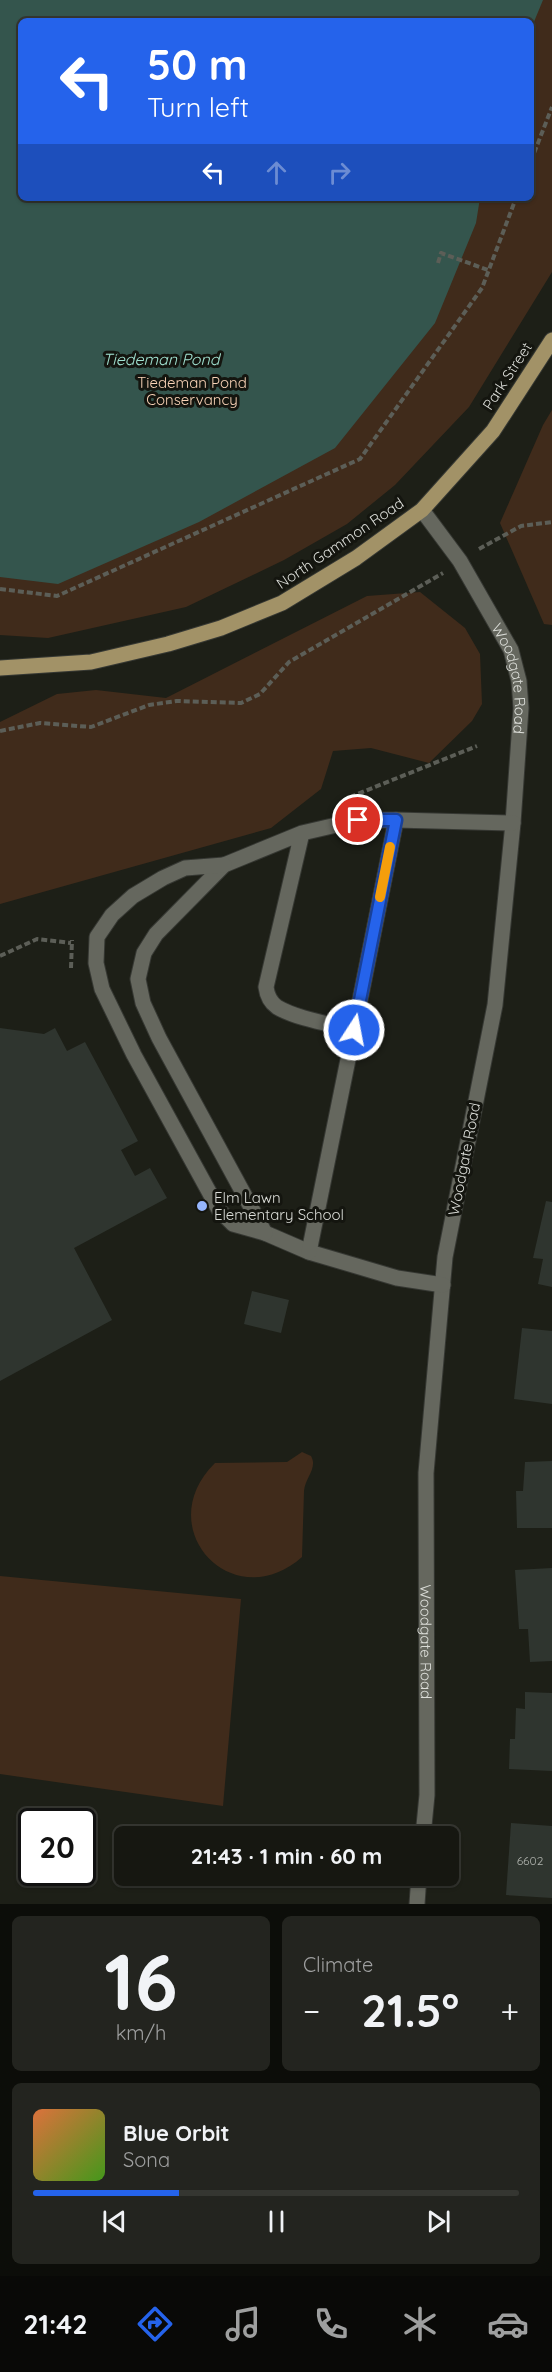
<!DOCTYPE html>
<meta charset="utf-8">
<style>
:root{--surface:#161711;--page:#23241f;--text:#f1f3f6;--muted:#9e9f9f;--line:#353631;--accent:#2563eb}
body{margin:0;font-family:Quicksand,sans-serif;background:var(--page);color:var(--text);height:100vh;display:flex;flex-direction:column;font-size:22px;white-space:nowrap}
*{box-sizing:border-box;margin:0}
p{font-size:20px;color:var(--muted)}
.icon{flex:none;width:33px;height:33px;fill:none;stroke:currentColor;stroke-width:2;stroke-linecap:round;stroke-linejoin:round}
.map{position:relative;height:1904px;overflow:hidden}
.panel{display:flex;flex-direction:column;gap:12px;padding:12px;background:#0c0d09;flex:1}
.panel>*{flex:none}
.banner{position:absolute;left:18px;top:18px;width:516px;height:183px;border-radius:9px;box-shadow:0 2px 4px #0004,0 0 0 2px var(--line);background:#2563eb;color:#fff;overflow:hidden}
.speed{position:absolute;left:18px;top:1808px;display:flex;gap:12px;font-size:30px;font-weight:700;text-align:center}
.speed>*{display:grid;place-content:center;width:78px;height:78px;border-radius:50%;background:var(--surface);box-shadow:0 2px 4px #0004,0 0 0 2px var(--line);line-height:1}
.speed .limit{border:3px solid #111;border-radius:9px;background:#fff;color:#111}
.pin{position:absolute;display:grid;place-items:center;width:51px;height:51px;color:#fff;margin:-26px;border:3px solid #fff;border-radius:50%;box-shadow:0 2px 6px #0007}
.me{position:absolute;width:66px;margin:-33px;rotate:11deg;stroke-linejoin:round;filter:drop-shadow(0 0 4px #0008)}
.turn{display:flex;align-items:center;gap:21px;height:126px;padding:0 30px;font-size:27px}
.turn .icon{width:78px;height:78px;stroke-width:2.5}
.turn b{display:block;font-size:42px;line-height:51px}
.lanes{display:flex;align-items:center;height:57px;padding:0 30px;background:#0003;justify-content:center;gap:30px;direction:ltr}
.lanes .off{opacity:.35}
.big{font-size:45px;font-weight:700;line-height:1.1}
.panel .widget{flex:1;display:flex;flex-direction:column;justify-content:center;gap:9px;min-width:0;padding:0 21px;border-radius:9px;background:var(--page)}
.panel .dial{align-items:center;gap:0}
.dial b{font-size:78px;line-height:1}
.song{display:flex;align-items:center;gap:18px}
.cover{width:72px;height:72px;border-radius:9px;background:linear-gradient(135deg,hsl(20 70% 55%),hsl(100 70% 35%))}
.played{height:6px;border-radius:3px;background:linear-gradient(90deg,var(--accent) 30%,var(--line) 30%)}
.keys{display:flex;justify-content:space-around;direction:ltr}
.heat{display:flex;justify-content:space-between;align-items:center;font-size:33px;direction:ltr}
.panel .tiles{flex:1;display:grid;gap:12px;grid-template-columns:1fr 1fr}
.widget:last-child{grid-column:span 2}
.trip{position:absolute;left:114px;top:1826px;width:345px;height:60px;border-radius:9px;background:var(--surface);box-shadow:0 2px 4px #0004,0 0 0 2px var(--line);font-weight:700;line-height:60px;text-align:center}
.menu{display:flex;height:96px;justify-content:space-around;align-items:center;background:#090907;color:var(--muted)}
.menu .icon{width:42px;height:42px}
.menu .on{color:var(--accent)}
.menu b{font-size:27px;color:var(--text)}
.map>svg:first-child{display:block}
.green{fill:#402b1b;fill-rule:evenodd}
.water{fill:#34554d}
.building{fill:#2f352f}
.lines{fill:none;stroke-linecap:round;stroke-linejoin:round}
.minor-casing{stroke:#363833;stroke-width:17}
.major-casing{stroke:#363833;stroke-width:17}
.path{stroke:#5c5e57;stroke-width:4;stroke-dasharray:6 3;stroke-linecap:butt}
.minor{stroke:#65675e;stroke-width:15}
.major{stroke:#a29267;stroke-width:15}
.route-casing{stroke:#184099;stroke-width:15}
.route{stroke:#2563eb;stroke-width:10}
.slow{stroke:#f59e0b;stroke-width:10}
.poi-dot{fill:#96b6fd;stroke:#14150f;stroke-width:2}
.labels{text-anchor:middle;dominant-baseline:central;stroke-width:6;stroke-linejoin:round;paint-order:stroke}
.number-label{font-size:12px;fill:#b0b3ae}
.street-label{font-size:15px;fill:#dbddd8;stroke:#14150f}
.park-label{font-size:15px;fill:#f9d3b7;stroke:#14150f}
.poi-label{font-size:15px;fill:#dbddd8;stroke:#14150f;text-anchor:start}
.water-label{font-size:16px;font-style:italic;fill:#a2e4d3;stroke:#14150f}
</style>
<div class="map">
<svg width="552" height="1904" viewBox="0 0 552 1904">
<rect width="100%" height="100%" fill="#1d1f17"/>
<g class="green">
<path d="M0,0h552v272l-83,135 -74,78 -48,39 -63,36 -98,47 -138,31 -48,-3zM21,21h510v177h-510z"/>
<polygon points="552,410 552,625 544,624 500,523 543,425"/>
<polygon points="420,592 465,628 480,654 482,704 472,721 429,763 371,748 333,751 321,789 271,828 0,904 0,722 57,694 96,690 166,698 367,596"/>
<path d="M302,1452l9,4c7,12 -6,22 -7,35l-2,66c-69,61 -153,-29 -87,-94l72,-1z"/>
<polygon points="0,1576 241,1599 223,1806 0,1774"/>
</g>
<polygon class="water" points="0,0 543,0 531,29 531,21 21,21 21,198 480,198 476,223 435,323 335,448 199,522 58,584 0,577"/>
<g class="building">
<polygon points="0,1028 44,1034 55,1028 67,1051 85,1042 138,1141 121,1150 135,1176 150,1168 167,1198 74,1248 112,1320 0,1381"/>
<polygon points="546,1201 552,1202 552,1287 538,1284 543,1259 533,1258"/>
<polygon points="252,1291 289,1300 281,1333 244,1324"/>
<polygon points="522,1328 552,1331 552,1404 514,1399"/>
<polygon points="552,1461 552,1528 517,1528 516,1491 523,1491 525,1462"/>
<polygon points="552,1568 552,1661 530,1662 528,1629 519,1629 515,1570"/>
<polygon points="525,1692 552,1693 552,1771 509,1769 510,1739 515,1739 516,1708 525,1709"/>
<polygon points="511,1823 552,1826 552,1898 506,1895"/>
</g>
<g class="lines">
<defs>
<g id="minor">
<path id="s1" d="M422,510l38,51 51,89 8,31 2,27 -8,115 -18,182 -50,252 -19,216 1,322 -4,41"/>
<polyline points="396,820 513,823"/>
<path d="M302,833l-36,154c1,8 4,15 11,20 20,12 54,17 77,23l42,-210h-38l-56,13 -78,32 -68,69 -12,19 -6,26 5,24 16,35 106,195 44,19 88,26 46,7"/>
<polyline points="224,865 185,868 163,878 133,896 112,915 97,937 96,963 102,989 134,1055 219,1210 233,1224 265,1233"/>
<polyline points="309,1252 354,1030"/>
<polyline points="417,1904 419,1875"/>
</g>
<polyline id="major" points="0,668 91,662 168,644 221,628 282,603 356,558 422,510 493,431 552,340"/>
</defs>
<use href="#minor" class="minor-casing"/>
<use href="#major" class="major-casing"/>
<g class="path">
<polyline points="531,161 552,107"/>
<polyline points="438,263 441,253 488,270"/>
<polyline points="479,549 521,526 552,522"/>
<polyline points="0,589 57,596 360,459 482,288 516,198"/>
<polyline points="0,731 40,723 91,727 149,705 177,701 241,703 260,694 289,662 443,573"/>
<polyline points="350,797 477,746"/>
<polyline points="0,956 37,939 71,943"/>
<polyline points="71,968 72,940"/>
</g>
<use href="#minor" class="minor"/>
<use href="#major" class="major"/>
</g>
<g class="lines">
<defs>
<polyline id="route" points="354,1030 396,820 358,820"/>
</defs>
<use href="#route" class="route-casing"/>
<use href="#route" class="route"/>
<polyline class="slow" points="380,897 390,847"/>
</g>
<circle class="poi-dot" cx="202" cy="1206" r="6"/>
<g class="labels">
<g class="number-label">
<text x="530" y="1860">6602</text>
</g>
<g class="street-label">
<text transform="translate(507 376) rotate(-57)">Park Street</text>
<text transform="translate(340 543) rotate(-34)">North Gammon Road</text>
<text stroke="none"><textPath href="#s1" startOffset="194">Woodgate Road</textPath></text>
<text transform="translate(464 1159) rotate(-79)">Woodgate Road</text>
<text stroke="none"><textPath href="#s1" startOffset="1166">Woodgate Road</textPath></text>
</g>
<g class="park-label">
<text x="192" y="382">Tiedeman Pond<tspan x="192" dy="17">Conservancy</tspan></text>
</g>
<g class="poi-label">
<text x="214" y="1197">Elm Lawn<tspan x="214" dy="17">Elementary School</tspan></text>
</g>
<g class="water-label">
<text x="161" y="359">Tiedeman Pond</text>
</g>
</g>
</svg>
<div class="speed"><div class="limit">20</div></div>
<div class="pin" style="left:358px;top:820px;background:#d93025"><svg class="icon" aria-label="arrive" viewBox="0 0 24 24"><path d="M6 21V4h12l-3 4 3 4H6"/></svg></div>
<svg class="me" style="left:354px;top:1030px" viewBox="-20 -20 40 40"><circle r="17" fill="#2563eb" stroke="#fff" stroke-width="3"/><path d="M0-11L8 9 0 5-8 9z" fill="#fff"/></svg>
<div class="trip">21:43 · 1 min · 60 m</div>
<div class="banner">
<div class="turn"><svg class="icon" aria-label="left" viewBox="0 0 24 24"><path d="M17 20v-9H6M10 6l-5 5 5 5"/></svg><div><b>50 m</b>Turn left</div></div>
<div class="lanes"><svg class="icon" aria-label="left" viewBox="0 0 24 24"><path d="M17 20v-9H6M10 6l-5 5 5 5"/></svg><svg class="icon off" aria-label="ahead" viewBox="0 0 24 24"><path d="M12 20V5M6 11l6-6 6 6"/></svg><svg class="icon off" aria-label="right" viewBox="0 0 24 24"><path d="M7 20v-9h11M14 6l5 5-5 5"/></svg></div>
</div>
</div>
<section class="panel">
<div class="tiles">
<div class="widget dial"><b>16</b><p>km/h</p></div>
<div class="widget"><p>Climate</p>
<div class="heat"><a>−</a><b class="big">21.5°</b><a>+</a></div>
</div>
<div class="widget">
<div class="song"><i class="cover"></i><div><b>Blue Orbit</b><p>Sona</p></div></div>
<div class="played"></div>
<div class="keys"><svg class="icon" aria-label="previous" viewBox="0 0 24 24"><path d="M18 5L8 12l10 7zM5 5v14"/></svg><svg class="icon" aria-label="pause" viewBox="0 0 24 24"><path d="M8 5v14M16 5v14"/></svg><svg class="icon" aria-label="next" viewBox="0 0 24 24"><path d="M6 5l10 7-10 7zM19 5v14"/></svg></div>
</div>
</div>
</section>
<nav class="menu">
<b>21:42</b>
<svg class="icon on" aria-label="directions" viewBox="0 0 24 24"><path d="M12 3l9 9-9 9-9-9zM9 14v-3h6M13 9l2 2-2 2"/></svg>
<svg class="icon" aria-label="music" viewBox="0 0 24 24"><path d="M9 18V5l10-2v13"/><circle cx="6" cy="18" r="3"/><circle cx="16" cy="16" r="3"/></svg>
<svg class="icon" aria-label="phone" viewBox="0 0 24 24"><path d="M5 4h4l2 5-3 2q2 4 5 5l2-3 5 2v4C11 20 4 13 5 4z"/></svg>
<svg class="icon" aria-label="climate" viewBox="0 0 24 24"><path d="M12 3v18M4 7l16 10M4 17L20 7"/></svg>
<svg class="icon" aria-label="car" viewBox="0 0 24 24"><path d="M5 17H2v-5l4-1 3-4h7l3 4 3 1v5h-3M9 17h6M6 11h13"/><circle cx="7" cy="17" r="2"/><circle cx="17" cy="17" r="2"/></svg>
</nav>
